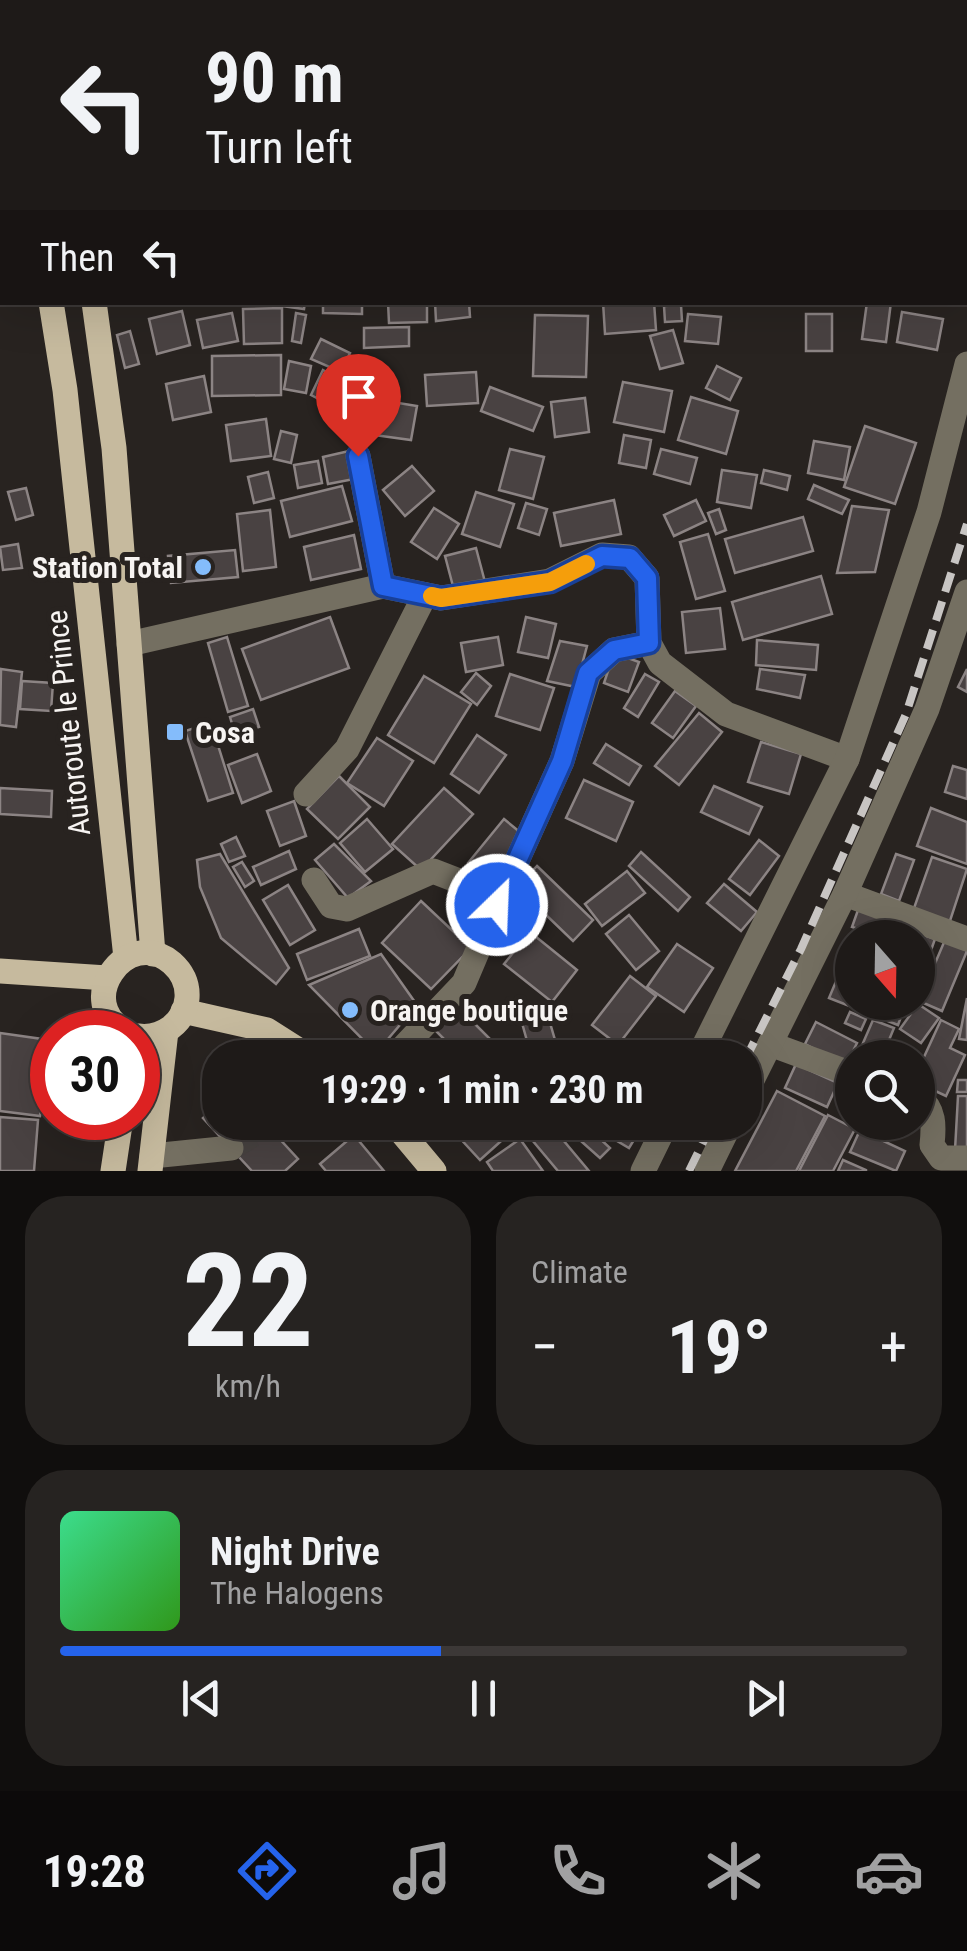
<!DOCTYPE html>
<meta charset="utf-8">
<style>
:root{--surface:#1e1a18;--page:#262321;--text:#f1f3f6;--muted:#a1a1a2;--line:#3c3837;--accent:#2563eb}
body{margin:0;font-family:"Roboto Condensed",sans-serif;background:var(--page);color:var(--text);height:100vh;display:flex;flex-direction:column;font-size:38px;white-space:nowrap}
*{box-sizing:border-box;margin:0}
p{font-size:32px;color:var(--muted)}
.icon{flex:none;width:55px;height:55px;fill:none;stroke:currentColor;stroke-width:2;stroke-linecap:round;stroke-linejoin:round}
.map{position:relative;height:1171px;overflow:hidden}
.sheet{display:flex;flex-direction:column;gap:25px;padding:25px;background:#100e0d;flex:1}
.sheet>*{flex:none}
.guide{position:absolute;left:0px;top:0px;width:968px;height:305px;box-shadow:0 10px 40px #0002,0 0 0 2px var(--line);background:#1e1a18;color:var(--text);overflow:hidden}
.needle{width:65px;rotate:160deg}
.fabs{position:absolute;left:835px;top:920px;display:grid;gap:20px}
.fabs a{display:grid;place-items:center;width:100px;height:100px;border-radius:50%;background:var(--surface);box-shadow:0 10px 40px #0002,0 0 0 2px var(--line);font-size:50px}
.speed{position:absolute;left:30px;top:1010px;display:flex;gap:20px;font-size:50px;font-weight:700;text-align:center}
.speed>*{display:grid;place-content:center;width:130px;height:130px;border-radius:50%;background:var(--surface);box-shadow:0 10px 40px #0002,0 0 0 2px var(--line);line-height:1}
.speed .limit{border:15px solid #d22;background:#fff;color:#111}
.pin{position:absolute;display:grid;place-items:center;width:85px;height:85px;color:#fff;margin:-102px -42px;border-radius:50% 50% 50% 0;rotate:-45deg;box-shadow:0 0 10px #0007}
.pin .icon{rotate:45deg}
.me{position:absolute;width:110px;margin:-55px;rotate:24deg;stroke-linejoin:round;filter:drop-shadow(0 0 8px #0008)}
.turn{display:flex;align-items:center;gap:35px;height:210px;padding:0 40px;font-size:45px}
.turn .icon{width:130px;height:130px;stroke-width:2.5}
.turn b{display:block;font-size:70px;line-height:85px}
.then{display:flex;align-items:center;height:95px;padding:0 40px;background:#0003;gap:20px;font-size:38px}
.big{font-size:75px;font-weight:700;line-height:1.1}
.sheet .card{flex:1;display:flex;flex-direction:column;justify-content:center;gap:15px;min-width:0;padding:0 35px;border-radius:40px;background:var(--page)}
.sheet .dial{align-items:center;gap:0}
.dial b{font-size:130px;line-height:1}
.song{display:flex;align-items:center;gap:30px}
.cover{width:120px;height:120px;border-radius:15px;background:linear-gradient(135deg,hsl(150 70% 55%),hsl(110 70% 35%))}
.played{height:10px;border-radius:5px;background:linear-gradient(90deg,var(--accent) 45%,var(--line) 45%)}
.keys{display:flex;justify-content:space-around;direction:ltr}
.heat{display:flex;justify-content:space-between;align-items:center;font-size:55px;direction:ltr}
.sheet .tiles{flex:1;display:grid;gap:25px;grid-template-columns:1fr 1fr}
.card:last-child{grid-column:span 2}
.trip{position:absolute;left:202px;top:1040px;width:560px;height:100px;border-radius:40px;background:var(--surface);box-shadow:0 10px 40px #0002,0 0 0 2px var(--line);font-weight:700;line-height:100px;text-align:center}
.tabs{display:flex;height:160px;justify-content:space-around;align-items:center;background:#0c0a0a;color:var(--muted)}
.tabs .icon{width:70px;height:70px}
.tabs .current{color:var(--accent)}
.tabs b{font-size:45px;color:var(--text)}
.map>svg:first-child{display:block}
.building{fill:#494242;stroke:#8c8484;stroke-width:2.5}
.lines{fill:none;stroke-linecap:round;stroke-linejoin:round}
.minor-tunnel{stroke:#474240;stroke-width:25;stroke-dasharray:25 12;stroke-linecap:butt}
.minor{stroke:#746f61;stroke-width:25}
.major{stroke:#c6ba9e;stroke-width:25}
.rail{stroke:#c8c5c3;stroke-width:8;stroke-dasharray:20 10;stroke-linecap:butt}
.route-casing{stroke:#184099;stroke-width:25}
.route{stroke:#2563eb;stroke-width:18}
.slow{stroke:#f59e0b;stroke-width:18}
.poi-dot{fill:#84bcfb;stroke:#282320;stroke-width:4}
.labels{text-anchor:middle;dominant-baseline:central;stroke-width:10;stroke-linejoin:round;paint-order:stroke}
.poi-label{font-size:30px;font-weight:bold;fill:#f7f4f2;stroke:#282320;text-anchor:start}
.street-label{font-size:30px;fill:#f7f4f2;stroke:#282320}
</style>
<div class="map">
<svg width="967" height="1171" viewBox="0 0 967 1171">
<rect width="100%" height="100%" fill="#282320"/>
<g class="building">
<polygon points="85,0 134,0 135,2 85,2"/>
<rect x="170" y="0" width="49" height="2"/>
<polygon points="385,0 425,0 427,2 388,2"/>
<polygon points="431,0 471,0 474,2 433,2"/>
<polygon points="852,0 894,0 894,2 853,2"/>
<polygon points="965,78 967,78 967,135 965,134"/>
<polygon points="281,302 305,302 304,309 281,306"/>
<polygon points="323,302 362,302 362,314 323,313"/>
<polygon points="388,302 427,302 427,322 389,323"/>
<polygon points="435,302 469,302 470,317 436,321"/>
<polygon points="603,302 654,302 656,330 605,334"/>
<polygon points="867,302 891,302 886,342 862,339"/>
<polygon points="681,305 682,321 665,322 664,306"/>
<polygon points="282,308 282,343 244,344 243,309"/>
<polygon points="182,311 190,345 157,354 149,319"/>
<polygon points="902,312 943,319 937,350 897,342"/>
<polygon points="232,313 238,341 203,348 197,320"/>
<polygon points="296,313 306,315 301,343 292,341"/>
<polygon points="688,314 721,317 718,344 685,341"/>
<rect x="806" y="314" width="26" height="37"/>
<polygon points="535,315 588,316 586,377 533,376"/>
<polygon points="409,327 409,346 364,348 364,328"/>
<polygon points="673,330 683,363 660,369 650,336"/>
<polygon points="130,331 139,364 125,368 117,335"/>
<polygon points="321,339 350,353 341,372 311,359"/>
<polygon points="281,355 281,395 212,396 212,356"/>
<polygon points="289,361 311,366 306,393 284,389"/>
<polygon points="717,366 741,378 730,400 706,388"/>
<polygon points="323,370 354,386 342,411 311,395"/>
<polygon points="476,372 478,403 427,406 425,375"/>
<polygon points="204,376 211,412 173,420 166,384"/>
<polygon points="623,382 672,391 664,432 614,422"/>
<polygon points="490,387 543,407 533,431 481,411"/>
<polygon points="691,397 738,411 726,454 678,440"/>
<polygon points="585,398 589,432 555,437 551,402"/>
<polygon points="380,400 417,406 411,440 374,435"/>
<polygon points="266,419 271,456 231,461 226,425"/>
<polygon points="865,426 916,443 895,504 844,487"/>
<polygon points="281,431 297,435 291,463 274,459"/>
<polygon points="624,435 651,440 646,468 619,463"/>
<polygon points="814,441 850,447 844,480 808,473"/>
<polygon points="510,449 544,457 533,499 499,490"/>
<polygon points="661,449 697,458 690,484 654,474"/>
<polygon points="349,451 354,479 328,484 323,457"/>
<polygon points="318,461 322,483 298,488 294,465"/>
<polygon points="412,466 434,491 405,516 383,490"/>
<polygon points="722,470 757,475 751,508 717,502"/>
<polygon points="764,470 790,476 787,490 761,483"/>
<polygon points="268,472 274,498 254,503 248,477"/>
<polygon points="814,485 849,500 842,514 808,499"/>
<polygon points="342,486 352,521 290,537 281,501"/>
<polygon points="26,488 33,515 16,520 8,492"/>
<polygon points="476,492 514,504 500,547 462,534"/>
<polygon points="614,500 621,534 561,546 554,513"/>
<polygon points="696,500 706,521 674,536 664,515"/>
<polygon points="526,503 547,509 539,535 518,528"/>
<polygon points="852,506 889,510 875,572 837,573"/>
<polygon points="434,508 459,524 437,559 411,542"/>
<polygon points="719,509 726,530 716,534 708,513"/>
<polygon points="270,510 276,567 243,571 237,514"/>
<polygon points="803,517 813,551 735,573 725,539"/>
<polygon points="708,534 725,591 696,599 680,542"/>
<polygon points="354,535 361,569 311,580 304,547"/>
<polygon points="18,544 22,568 3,570 0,547"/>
<polygon points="476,548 485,582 454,590 445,556"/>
<polygon points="235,550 238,577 171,583 168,556"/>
<polygon points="821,576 832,614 743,640 732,602"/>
<polygon points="720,608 725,649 686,653 682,612"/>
<polygon points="330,617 349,668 261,700 242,649"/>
<polygon points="526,617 556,624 548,658 518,652"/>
<polygon points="227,637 248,706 228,712 208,643"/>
<polygon points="498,637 503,665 466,672 461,643"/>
<polygon points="757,640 818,645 816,670 756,665"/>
<polygon points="560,641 587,646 576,687 547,681"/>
<polygon points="614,653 639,662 628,692 604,683"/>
<polygon points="1,669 22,672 16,727 0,725"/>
<polygon points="760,669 805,675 800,698 757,689"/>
<polygon points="967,669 967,692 958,687"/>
<polygon points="476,673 491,686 477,705 461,692"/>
<polygon points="510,674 554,688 540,730 496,716"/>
<polygon points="645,674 659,682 638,717 624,708"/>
<polygon points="424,676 471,704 434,763 388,735"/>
<polygon points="22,681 53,683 51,711 20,709"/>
<polygon points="675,691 696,706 673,738 652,723"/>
<polygon points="253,709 259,727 235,734 230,717"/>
<polygon points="699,713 722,732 679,785 655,766"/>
<polygon points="211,723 233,793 208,801 185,731"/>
<polygon points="477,735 506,755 479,793 451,774"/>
<polygon points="377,738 413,761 384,806 347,783"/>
<polygon points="761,742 801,754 789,794 748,782"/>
<polygon points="606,744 641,766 629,785 594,763"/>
<polygon points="257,754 271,791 242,803 228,765"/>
<polygon points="953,766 967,770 967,799 945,792"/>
<polygon points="339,776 370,807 338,839 307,809"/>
<polygon points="584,780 633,802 616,841 566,818"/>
<polygon points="714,786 762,807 749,834 701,812"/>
<polygon points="0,788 52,791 51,817 0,814"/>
<polygon points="444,788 473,814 421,870 392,844"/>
<polygon points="294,801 306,836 280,846 267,811"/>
<polygon points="931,808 967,822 967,864 917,846"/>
<polygon points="367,819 393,849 365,872 340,843"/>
<polygon points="504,819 527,838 490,882 468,863"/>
<polygon points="236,837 245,856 229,862 221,844"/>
<polygon points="759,840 779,856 750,895 729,879"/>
<polygon points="334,844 371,881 348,898 315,860"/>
<polygon points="289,851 296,869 261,885 253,867"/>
<polygon points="641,852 690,897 678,911 629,866"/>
<polygon points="220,854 289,968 276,984 221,938 200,887 197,860"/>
<polygon points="896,854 914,860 899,901 881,894"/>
<polygon points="932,857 967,869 949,924 913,911"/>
<polygon points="242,862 254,881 245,887 233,867"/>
<polygon points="537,866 593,920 573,941 517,887"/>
<polygon points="627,871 645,893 602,926 585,904"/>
<polygon points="724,884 757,912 741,931 707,903"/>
<polygon points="288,885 315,930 290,945 263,900"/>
<polygon points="520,900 535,915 520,931 504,916"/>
<polygon points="421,901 471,948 431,989 382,943"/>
<polygon points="858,910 892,921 886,938 852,927"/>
<polygon points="629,915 659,951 636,970 606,934"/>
<polygon points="902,927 935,939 918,987 918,938 898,938"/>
<polygon points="359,929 370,956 307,980 297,954"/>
<polygon points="530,932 577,970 552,1002 504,964"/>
<polygon points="945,940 967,951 942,1011 919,1001"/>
<polygon points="677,944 713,968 684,1012 647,987"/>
<polygon points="849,950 852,951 852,978 840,974"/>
<polygon points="381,954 417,1005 376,1053 309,985"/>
<polygon points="630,976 656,996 618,1045 592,1025"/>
<polygon points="837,979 852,985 852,1002 897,1002 905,1006 898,1025 829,998"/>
<polygon points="967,998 967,1040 959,1039"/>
<polygon points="918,1004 939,1018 921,1043 900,1029"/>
<polygon points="457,1010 465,1019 467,1016 498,1047 494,1051 500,1058 407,1058 425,1039 434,1048 444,1039 436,1031"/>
<polygon points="850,1012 866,1019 861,1030 845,1023"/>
<polygon points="548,1016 555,1040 529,1048 522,1023"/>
<polygon points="873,1020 894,1028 884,1052 863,1043"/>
<polygon points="941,1020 959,1029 950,1048 965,1055 946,1096 918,1083 918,1070"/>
<polygon points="816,1022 857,1043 846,1065 805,1044"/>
<polygon points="0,1033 42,1039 50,1052 40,1116 0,1111"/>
<polygon points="796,1064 838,1083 827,1107 785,1088"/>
<polygon points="958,1080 967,1080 967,1092 957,1092"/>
<polygon points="851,1085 852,1086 852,1116 839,1109"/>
<polygon points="777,1091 825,1116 796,1171 735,1171"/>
<polygon points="958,1096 967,1096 967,1151 955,1150"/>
<polygon points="220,1102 220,1122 264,1122 298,1159 285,1171 252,1171 203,1118"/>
<polygon points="828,1115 855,1129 833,1171 799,1171"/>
<polygon points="0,1117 38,1120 34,1171 0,1171"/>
<polygon points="445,1122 500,1122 510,1133 480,1160"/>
<polygon points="517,1122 548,1122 589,1171 558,1171"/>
<polygon points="565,1122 582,1122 610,1148 600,1158 563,1125"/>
<polygon points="585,1122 645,1122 629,1148"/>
<polygon points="860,1130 905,1151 896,1171 850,1152"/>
<polygon points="354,1135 384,1171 326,1171 320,1164"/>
<polygon points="520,1139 543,1171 493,1171 487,1162"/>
<polygon points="843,1160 866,1170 866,1171 838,1171"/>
</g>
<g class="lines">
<polyline class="minor-tunnel" points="231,1148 267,1126"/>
<g class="minor">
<polyline points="317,2 320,0"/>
<polyline points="965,34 967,34"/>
<polyline points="965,254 967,254"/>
<polyline points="358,456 383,586"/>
<polyline points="129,644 383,586 441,598 550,581 602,555 629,557 647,578 649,643 660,663 726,714 847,759"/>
<polyline points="306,794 347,749 425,595"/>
<polyline points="314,880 331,906 347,909 433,871 464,883 497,905 464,983 393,1058"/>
<polyline points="845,894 967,939"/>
<polyline points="497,905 562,761 589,673 614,650 649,643"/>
<polyline points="770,1044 852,1074"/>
<polyline points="698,1058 847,759 929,512 967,364"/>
<polyline points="745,1094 845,894 927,709 967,592"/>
<path d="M918,1097c17,12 16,29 14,48l9,13h26"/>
<polyline points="267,1126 271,1122"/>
<polyline points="152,1156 231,1148"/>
<polyline points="643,1171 667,1122"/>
<polyline points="707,1171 731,1122"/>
</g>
<g class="major">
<polyline points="0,0 2,13"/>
<polyline points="42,0 42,2"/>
<polyline points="51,302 65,390 126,958"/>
<polyline points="94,302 114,448 153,954"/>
<polyline points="0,971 107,978"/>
<polyline points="183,1011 267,1030 311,1058"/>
<path d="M127,1032c-56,-28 0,-108 45,-69 10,9 16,21 15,35 -2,25 -25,41 -49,38"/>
<polyline points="393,1122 434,1171"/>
<polyline points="113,1171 121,1118"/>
<polyline points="150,1171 166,1031"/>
</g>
<g class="rail">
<polyline points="745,1060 801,949 906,714 967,524"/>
<polyline points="689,1171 713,1122"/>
</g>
</g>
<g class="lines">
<defs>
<polyline id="route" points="358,456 383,586 441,598 550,582 602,556 630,558 647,578 649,643 614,650 588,673 562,761 497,905"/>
</defs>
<use href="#route" class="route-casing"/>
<use href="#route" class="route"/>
<polyline class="slow" points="432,596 441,598 550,582 586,564"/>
</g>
<g class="poi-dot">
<circle cx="203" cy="567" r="10"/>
<rect x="165" y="722" width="20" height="20" rx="5"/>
<circle cx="350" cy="1010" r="10"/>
</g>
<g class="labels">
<g class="poi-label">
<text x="183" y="567" text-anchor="end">Station Total</text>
<text x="195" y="732">Cosa</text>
<text x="370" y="1010">Orange boutique</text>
</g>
<g class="street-label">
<text transform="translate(68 723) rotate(-96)">Autoroute le Prince</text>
</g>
</g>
</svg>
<div class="fabs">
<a><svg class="needle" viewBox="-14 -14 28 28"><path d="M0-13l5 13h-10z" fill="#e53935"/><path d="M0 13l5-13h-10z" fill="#a1a1a2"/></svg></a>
<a><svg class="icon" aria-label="search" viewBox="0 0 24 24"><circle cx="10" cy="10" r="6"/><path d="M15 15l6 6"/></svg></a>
</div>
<div class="speed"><div class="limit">30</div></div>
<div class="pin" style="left:358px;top:456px;background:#d93025"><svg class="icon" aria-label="arrive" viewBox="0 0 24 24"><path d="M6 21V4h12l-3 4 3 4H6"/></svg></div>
<svg class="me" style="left:497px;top:905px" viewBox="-20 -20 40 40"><circle r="17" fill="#2563eb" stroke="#fff" stroke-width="3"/><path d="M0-11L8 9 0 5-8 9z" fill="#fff"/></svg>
<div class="trip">19:29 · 1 min · 230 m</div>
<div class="guide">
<div class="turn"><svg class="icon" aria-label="left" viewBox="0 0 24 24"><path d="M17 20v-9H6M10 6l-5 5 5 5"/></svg><div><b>90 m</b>Turn left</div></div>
<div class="then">Then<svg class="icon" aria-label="left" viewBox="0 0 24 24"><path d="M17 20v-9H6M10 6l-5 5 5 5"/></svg></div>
</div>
</div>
<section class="sheet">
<div class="tiles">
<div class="card dial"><b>22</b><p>km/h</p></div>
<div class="card"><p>Climate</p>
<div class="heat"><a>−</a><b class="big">19°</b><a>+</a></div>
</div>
<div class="card">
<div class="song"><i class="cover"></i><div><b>Night Drive</b><p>The Halogens</p></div></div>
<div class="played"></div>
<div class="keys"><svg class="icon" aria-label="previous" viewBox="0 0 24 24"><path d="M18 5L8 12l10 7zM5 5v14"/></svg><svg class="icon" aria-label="pause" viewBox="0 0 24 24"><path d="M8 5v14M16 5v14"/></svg><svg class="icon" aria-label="next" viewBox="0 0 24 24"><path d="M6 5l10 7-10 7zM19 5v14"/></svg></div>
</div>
</div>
</section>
<nav class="tabs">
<b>19:28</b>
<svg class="icon current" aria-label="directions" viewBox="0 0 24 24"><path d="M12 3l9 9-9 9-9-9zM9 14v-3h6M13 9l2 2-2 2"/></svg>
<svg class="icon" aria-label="music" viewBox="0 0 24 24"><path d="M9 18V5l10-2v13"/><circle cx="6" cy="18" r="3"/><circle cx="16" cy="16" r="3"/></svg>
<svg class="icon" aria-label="phone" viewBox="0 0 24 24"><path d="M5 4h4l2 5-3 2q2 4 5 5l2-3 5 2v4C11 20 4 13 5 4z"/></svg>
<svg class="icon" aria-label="climate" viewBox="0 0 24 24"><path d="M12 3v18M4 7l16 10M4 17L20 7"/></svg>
<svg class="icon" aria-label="car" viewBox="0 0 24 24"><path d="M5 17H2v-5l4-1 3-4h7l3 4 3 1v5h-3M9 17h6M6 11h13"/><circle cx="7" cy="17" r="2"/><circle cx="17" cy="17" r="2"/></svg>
</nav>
